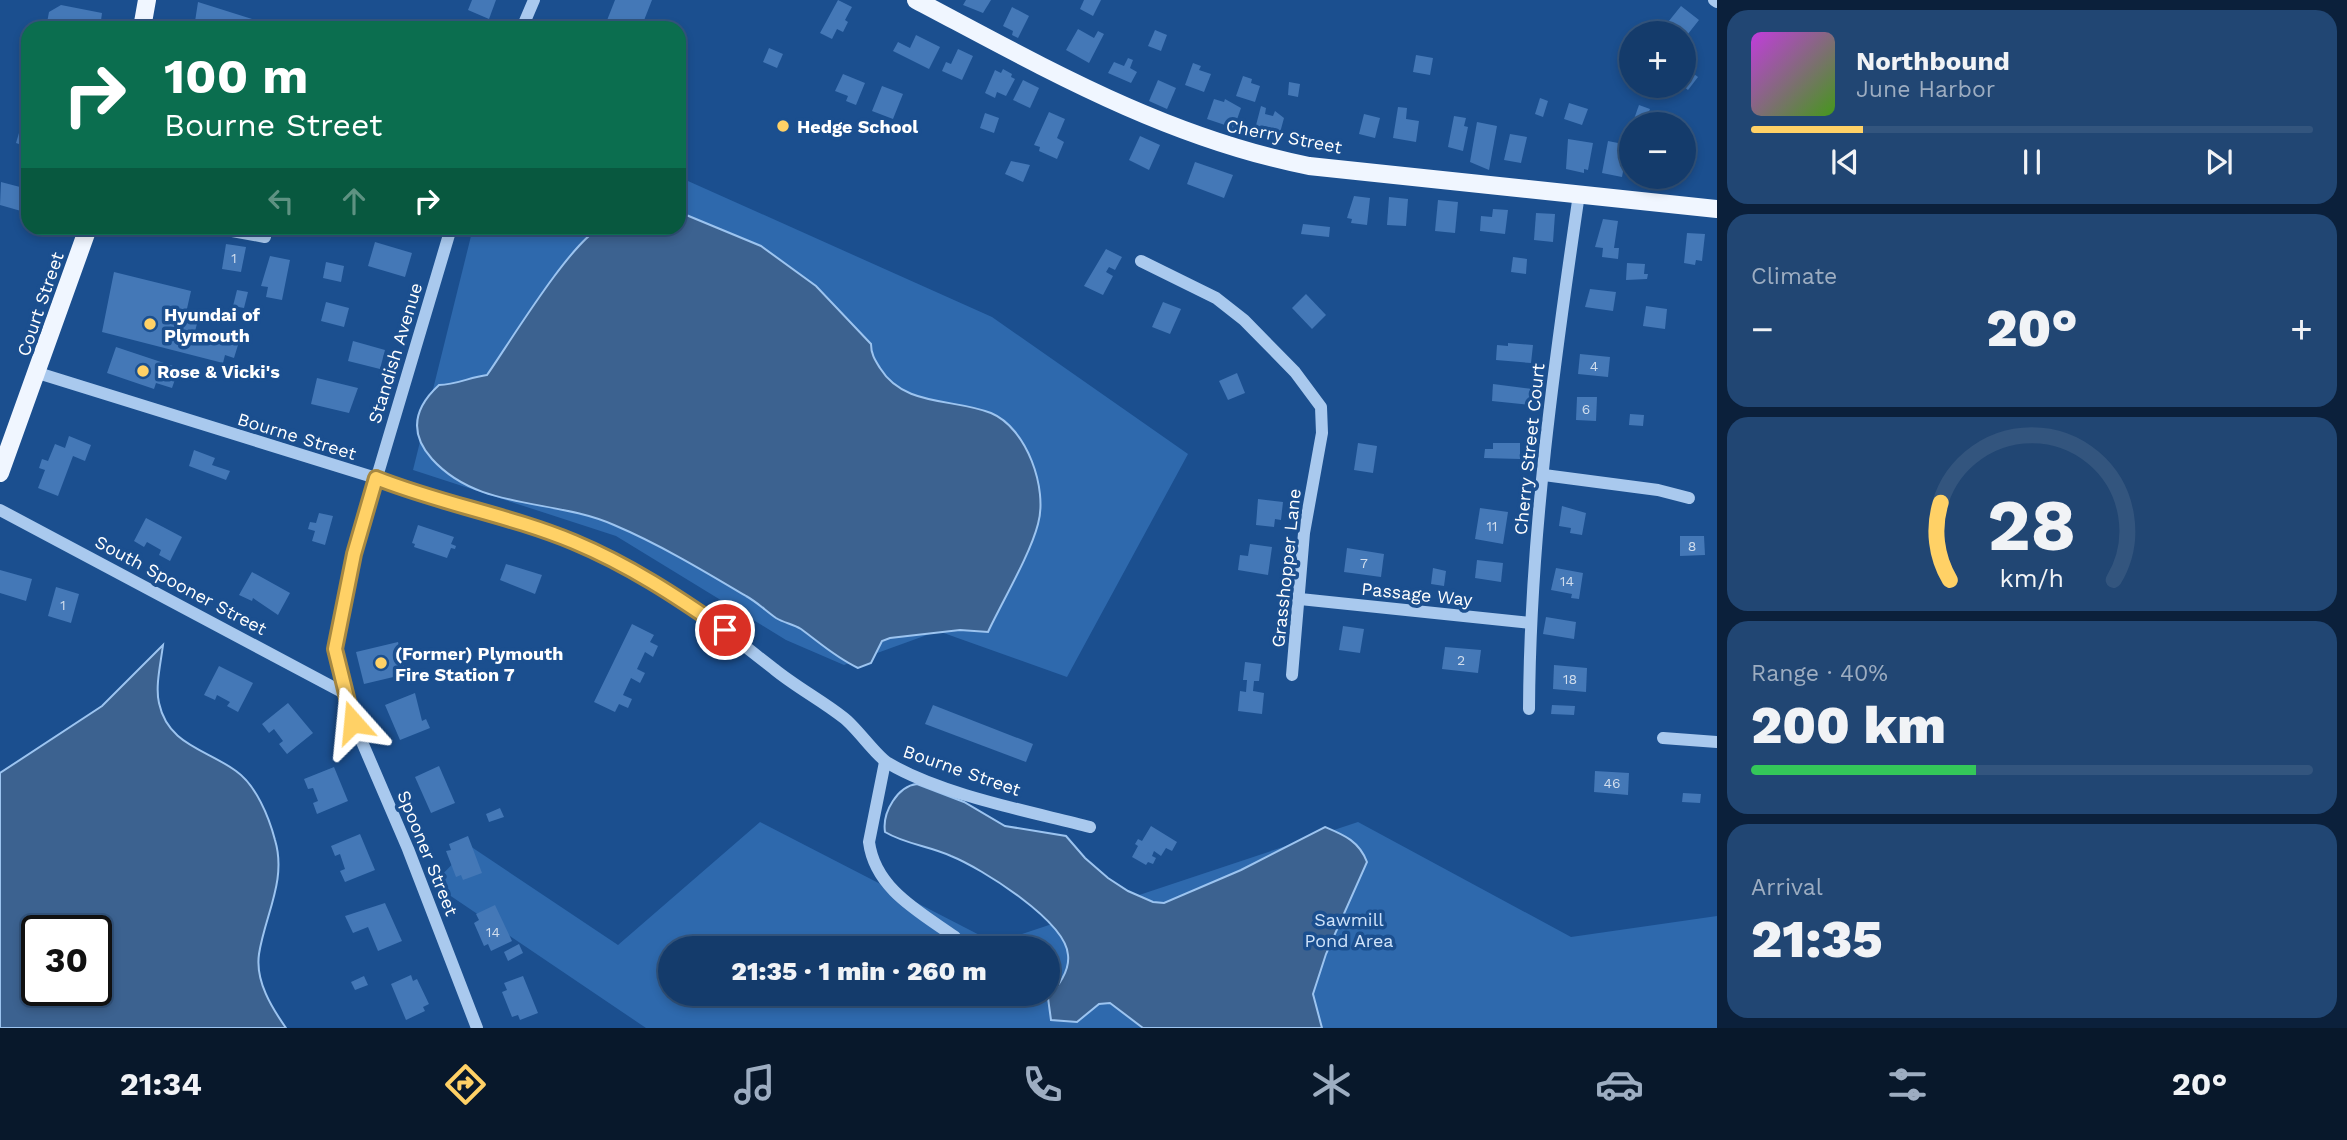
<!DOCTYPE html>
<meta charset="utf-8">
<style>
:root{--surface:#143b6b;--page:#214673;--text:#f1f3f6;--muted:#9dadc1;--line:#33557e;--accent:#ffd166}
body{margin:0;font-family:"Work Sans",sans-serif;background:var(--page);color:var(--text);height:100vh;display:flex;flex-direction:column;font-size:26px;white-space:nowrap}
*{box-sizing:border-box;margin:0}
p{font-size:23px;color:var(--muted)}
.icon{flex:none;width:38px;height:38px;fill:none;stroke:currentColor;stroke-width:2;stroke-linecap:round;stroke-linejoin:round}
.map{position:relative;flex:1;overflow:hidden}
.details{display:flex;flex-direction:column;gap:10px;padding:10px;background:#0b203b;width:630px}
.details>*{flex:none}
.top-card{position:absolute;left:21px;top:21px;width:665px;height:214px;border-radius:21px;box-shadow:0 4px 10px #0003,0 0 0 2px var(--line);background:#0b6e4f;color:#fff;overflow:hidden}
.fabs{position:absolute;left:1619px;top:21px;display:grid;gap:14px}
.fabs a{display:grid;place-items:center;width:77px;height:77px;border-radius:50%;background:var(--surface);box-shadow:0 4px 10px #0003,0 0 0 2px var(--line);font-size:35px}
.speed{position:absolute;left:21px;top:915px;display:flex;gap:14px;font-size:35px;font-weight:700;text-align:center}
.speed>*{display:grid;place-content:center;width:91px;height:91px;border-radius:50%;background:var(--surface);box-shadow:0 4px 10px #0003,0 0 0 2px var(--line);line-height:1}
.speed .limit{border:4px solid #111;border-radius:10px;background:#fff;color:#111}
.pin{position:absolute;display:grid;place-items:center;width:60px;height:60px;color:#fff;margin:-30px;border:4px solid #fff;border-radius:50%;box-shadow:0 2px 7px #0007}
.me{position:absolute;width:77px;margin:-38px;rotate:342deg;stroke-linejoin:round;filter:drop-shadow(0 0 5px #0008)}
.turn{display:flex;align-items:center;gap:24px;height:147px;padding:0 28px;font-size:32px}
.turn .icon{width:91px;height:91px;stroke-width:2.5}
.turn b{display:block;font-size:49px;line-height:60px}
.lanes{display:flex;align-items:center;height:66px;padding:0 28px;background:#0003;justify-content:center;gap:35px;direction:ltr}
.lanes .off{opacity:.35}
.big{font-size:52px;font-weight:800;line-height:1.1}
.details .tile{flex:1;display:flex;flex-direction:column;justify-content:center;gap:10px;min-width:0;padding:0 24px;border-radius:21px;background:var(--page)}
.details .dial{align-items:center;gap:0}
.dial svg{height:182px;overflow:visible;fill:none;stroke:var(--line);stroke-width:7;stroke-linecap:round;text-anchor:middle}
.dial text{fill:var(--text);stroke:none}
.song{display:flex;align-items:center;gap:21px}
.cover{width:84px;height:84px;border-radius:10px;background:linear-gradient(135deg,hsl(290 70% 55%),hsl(100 70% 35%))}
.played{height:7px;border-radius:4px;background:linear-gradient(90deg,var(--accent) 20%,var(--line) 20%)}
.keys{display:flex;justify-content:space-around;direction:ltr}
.heat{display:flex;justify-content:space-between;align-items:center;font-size:38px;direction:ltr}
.charge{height:10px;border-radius:5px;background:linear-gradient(90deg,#34c759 40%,var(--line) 0)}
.trip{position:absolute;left:658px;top:936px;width:402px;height:70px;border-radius:35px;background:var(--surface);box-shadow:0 4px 10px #0003,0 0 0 2px var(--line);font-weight:800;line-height:70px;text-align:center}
.menu{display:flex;height:112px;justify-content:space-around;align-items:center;background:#08182b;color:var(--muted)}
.menu .icon{width:49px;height:49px}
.menu .selected{color:var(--accent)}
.menu b{font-size:32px;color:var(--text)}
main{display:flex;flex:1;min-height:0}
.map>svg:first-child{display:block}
.green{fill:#2e69ad;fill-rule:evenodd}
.water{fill:#3c6290;stroke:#9cc4f0;stroke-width:2;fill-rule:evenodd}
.building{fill:#4478b7}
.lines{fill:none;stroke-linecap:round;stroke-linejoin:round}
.minor{stroke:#a9c9ee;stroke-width:12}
.major{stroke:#f0f6ff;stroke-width:18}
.route-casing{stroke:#a68842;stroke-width:18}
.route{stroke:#ffd166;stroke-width:12}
.poi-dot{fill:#ffd166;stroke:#1b4f8f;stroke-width:2.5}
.labels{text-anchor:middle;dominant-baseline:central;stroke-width:7;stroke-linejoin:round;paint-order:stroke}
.number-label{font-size:14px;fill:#d0dded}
.poi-label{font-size:18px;font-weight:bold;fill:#fff;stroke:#1b4f8f;text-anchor:start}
.street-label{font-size:18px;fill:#fff;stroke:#1b4f8f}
.park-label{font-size:18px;fill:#cfe3fa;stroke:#1b4f8f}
</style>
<main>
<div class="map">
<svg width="1717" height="1028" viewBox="0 0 1717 1028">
<rect width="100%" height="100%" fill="#1b4f8f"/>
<g class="green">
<polygon points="679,177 992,317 1188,454 1067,677 938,631 844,665 786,640 616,536 413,470 473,228 679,228"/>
<path d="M760,822l235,121 363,-121 213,115 146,-21v112h-1071l-213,-144 37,-38 148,99zM670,948h378v46h-378z"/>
</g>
<g class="water">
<path d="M679,212l82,34 55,40 55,58c0,10 4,16 9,24 24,39 73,30 111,45 36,15 57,76 47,111 -8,31 -36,78 -50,108l-28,-2 -70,8 -8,3 -11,22 -13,5c-23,-11 -38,-25 -57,-39 -8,-5 -17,-6 -25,-11 -10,-7 -19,-16 -30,-22 -42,-25 -87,-52 -132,-71 -61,-27 -135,-14 -182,-66 -24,-27 -17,-52 7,-74 17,0 31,-8 48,-10 23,-33 83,-132 113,-147h79z"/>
<path d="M163,645c-2,17 -8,41 -4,58 9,42 47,46 77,68 20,14 33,46 39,69 12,40 -10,75 -16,114 -4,27 13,54 27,74h-286v-255l102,-67zM37,931h59v59h-59z"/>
<path d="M917,784l47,18 41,24 61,10 19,22 23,20 20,13 25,11 11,1 77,-33 84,-43c19,8 34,14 42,35l-41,92 -13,40 9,34h-179l-33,-25 -11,1 -22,18 -26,-2 -3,-22c10,-12 22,-27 20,-43 -2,-34 -87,-87 -117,-99 -22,-10 -46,-12 -66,-24 -3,-20 13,-46 32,-48z"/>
</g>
<g class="building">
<polygon points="472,0 496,0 489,19 468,10"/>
<polygon points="615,0 652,0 641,28 604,28"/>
<polygon points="838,0 852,7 845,20 848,22 843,32 837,29 832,39 820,33"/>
<polygon points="966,0 991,0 983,13 963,5"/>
<polygon points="1084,0 1101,0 1093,16 1080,9"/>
<polygon points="198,2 262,22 260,28 194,28"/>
<polygon points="61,5 102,13 100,28 46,28 49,12"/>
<polygon points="1681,6 1699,20 1684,39 1684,33 1660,32"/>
<polygon points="1012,7 1029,16 1018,38 1012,35 1013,31 1003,26"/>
<polygon points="1078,29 1094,38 1098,31 1104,34 1089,63 1066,50"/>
<polygon points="1155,30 1167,35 1161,51 1148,46"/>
<polygon points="916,35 940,47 929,69 893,51 898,42 910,48"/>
<polygon points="769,48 783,54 777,68 763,62"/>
<polygon points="958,49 973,56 962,80 942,71 946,62 951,64"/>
<polygon points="1416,55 1433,58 1430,75 1413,72"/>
<polygon points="1128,58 1133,60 1130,68 1137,72 1131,83 1108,73 1114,62 1124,66"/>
<polygon points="1193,63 1201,66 1199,70 1211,74 1204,92 1185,85"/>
<polygon points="1003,69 1012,74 1011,77 1015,79 1006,96 997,92 995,98 985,93 995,70 1001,73"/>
<polygon points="1690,71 1698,77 1688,90 1684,87 1684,79"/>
<polygon points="843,74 865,83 856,105 846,101 848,96 835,91"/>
<polygon points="1243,76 1252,79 1251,83 1260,86 1255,102 1236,96"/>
<polygon points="1023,80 1039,88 1030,108 1013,100"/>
<polygon points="1158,80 1176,88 1167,109 1149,101"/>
<polygon points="1289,82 1300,84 1298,97 1288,95"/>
<polygon points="882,86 903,94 893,119 872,111"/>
<polygon points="1540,98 1548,101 1543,117 1535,114"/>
<polygon points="1214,99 1224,102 1225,99 1241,108 1234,128 1207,119"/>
<polygon points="28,103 28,147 16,143"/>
<polygon points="1569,103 1588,109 1582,125 1564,119"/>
<polygon points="1639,105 1650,109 1645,123 1634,119"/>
<polygon points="1261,106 1266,108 1265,114 1273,116 1275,111 1284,118 1278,140 1254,133"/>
<polygon points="1398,107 1407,108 1406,119 1419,121 1416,142 1393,138"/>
<polygon points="1049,112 1065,119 1057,138 1064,142 1057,159 1039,151 1040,147 1034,145"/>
<polygon points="985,113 999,118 994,133 980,128"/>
<polygon points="1364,114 1380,118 1375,138 1359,134"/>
<polygon points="1454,116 1466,118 1464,126 1468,127 1463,151 1448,147"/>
<polygon points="1477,122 1497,126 1489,170 1470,162"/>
<polygon points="1510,134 1527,137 1521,163 1504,160"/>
<polygon points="1140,136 1160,145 1149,170 1129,160"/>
<polygon points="1568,139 1593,143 1588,170 1584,169 1584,173 1566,169"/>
<polygon points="1608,141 1628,145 1622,177 1602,173"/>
<polygon points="1011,161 1030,165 1023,182 1005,174"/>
<polygon points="1195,162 1233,175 1224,198 1187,184"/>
<polygon points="27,164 28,213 0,205 1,182 20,187"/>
<polygon points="1354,196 1370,198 1367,225 1351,223 1352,219 1347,218"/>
<polygon points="1389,197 1408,199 1406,226 1387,225"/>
<polygon points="1438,200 1458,202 1455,233 1435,231"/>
<polygon points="1493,209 1508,210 1505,234 1480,231 1481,216 1492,217"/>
<polygon points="1536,213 1555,214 1553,242 1534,240"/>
<polygon points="1603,219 1618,221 1614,248 1619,248 1618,259 1602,257 1603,248 1595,247"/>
<polygon points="1303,224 1330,227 1329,237 1301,234"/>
<polygon points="308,228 326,228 323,237 307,233"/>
<polygon points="1687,233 1705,234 1702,261 1696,260 1695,265 1684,263"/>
<polygon points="375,242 412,253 405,277 368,266"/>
<polygon points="226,244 246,247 241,272 222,269"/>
<polygon points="1106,249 1122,257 1115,270 1109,267 1106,272 1113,276 1103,295 1084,286"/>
<polygon points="270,256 290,260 282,300 266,297 268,287 261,286"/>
<polygon points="1513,257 1527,259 1526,274 1511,272"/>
<polygon points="326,262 344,266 341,282 323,278"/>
<polygon points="1627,263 1645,264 1644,274 1648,274 1647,279 1626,280"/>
<polygon points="114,272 191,291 186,313 199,316 193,339 206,342 207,337 238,345 234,358 225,355 223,363 102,332"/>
<polygon points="1590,289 1616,292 1613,311 1585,307"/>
<polygon points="237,290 248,292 244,308 233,306"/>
<polygon points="1306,294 1326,315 1312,329 1292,308"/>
<polygon points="326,302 349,308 344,327 321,321"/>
<polygon points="1163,302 1181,309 1170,334 1152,327"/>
<polygon points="1646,306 1667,309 1665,329 1643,326"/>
<polygon points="353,341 385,350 380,369 348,361"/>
<polygon points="1508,343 1533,345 1531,363 1496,360 1497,345 1508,346"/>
<polygon points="116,347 179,368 172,388 156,383 154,389 107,373"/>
<polygon points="1580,354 1610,357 1608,377 1578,374"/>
<polygon points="1237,373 1245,393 1228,400 1219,381"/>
<polygon points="317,378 358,388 349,413 311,404"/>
<polygon points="1493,384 1533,389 1531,405 1492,401"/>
<polygon points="1577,397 1597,397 1596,421 1576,420"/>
<polygon points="1630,414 1644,415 1643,426 1629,425"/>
<polygon points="69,436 91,445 85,461 73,456 58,496 38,488 45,470 39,468 42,459 48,461 55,444 65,448"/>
<polygon points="1358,443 1377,446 1373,473 1354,470"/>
<polygon points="1493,443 1520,443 1520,459 1484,458 1485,449 1493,449"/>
<polygon points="194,450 215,458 212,465 230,471 226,480 189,466"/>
<polygon points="1258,499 1283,502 1281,520 1275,519 1274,527 1256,525"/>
<polygon points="1562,506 1586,513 1582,535 1570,533 1571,528 1559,526"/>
<polygon points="1480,508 1508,512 1503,544 1475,539"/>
<polygon points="319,513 333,516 325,545 312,541 315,531 308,529 310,522 316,523"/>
<polygon points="146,518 182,537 170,561 159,555 161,550 147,542 144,547 134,541"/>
<polygon points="418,525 454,537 451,544 456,546 455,549 451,548 447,558 414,547 415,544 412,543"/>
<polygon points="1680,536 1704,536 1705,555 1680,556"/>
<polygon points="1250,544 1272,547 1268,575 1238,570 1240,555 1248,556"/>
<polygon points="1347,548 1384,554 1381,577 1344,572"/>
<polygon points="1477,560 1503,563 1501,582 1475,578"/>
<polygon points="506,564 542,575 535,594 500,580"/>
<polygon points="1433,568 1446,571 1444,586 1431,584"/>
<polygon points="1556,568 1583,573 1579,599 1571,598 1572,594 1551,590"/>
<polygon points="0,570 32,579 26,601 0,593"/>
<polygon points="252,572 290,593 278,615 253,598 252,601 239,595"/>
<polygon points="56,587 79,594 71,623 48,616"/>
<polygon points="1546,617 1576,622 1574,639 1543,634"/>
<polygon points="632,624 654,635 650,642 658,646 653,657 645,652 637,669 645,673 640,683 631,678 623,695 632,699 628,708 619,704 615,712 594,702"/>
<polygon points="1343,626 1364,629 1360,653 1339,650"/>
<polygon points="398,642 406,674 364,684 356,652"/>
<polygon points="1445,647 1481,650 1478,673 1442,669"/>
<polygon points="1245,662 1261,664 1259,681 1254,681 1253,691 1264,693 1262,714 1238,711 1240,691 1246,692 1247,680 1243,680"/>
<polygon points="1554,665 1587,668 1586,692 1553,689"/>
<polygon points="219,666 253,683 238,712 227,706 230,702 217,695 215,700 204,695"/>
<polygon points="415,693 422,721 426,719 430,728 400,740 385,705"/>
<polygon points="288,703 313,733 287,754 279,744 283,741 274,729 269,733 262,724"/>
<polygon points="933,705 1033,744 1026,762 925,724"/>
<polygon points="1552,705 1575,706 1574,715 1551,714"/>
<polygon points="439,766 455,803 431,813 415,777"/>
<polygon points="334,767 348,801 317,814 313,803 318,801 313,788 308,789 304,779"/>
<polygon points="1595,771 1629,773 1628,795 1594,792"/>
<polygon points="1683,793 1701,794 1700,803 1682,802"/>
<polygon points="500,808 504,817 489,822 486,814"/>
<polygon points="1151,826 1177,842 1172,851 1166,848 1161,856 1154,851 1152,856 1156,858 1153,864 1148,862 1146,865 1132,857 1138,846 1135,844 1138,839 1142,841"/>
<polygon points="360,834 375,870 345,882 340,871 345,869 340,854 335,856 331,846"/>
<polygon points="468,836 482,873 463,880 461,875 456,877 446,851 451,850 449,844"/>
<polygon points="385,903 402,941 378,951 368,927 353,933 345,916"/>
<polygon points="495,905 512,941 491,951 488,944 484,946 474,923 479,920 476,914"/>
<polygon points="519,944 523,953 508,961 504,952"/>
<polygon points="411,975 413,981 417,979 429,1004 423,1007 425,1011 406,1020 391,984"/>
<polygon points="364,976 368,985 355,990 351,982"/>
<polygon points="523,976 538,1013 520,1020 518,1015 512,1017 502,992 507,990 504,983"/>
</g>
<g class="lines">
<g class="minor">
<polyline points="1714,0 1717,2"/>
<polyline points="522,28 534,0"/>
<polyline points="216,228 265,237"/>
<polyline points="451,228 354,554 335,649 353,721 408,849 477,1028"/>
<polyline points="1141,261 1216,298 1244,320 1295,372 1321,407 1322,433 1304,533 1292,675"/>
<path d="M38,373l338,105c92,38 192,50 278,103 43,26 81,58 120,88 22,18 47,31 70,49 13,10 33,39 44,45 54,32 140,48 202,64"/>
<polyline points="1544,475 1658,490 1689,498"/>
<polyline points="0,510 344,693"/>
<polyline points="1300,599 1530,623"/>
<path d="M1529,709c1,-173 25,-345 50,-515"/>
<polyline points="1663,738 1717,742"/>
<path d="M885,762l-16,80c6,47 51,70 86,95"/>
</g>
<g class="major">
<path d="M916,0c129,68 248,137 393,166l408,43"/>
<polyline points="142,28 147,0"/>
<polyline points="0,473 88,228"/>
</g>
</g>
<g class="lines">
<defs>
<path id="route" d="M353,722l-18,-73 19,-95 22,-76c65,26 133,37 198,64 55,23 102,54 151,88"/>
</defs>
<use href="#route" class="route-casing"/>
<use href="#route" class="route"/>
</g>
<g class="poi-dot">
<circle cx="783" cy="126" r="7"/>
<circle cx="150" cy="324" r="7"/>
<circle cx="143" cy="371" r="7"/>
<circle cx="381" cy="663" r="7"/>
</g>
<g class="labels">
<g class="number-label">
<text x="234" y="258">1</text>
<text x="1594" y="366">4</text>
<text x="1586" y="409">6</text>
<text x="1492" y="526">11</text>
<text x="1692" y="546">8</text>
<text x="1364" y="563">7</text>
<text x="1567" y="581">14</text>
<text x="63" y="605">1</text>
<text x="1461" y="660">2</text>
<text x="1570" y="679">18</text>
<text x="1612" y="783">46</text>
<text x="493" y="932">14</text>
</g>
<g class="poi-label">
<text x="797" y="126">Hedge School</text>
<text x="164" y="314">Hyundai of<tspan x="164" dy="21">Plymouth</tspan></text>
<text x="157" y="371">Rose &amp; Vicki's</text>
<text x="395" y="653">(Former) Plymouth<tspan x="395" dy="21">Fire Station 7</tspan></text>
</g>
<g class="street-label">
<text transform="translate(1284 136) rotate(11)">Cherry Street</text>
<text transform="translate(40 304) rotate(-71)">Court Street</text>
<text transform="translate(395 353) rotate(-73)">Standish Avenue</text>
<text transform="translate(297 436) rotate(17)">Bourne Street</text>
<text transform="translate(1529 449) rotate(-84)">Cherry Street Court</text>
<text transform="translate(1286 568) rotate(-84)">Grasshopper Lane</text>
<text transform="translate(181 585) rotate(28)">South Spooner Street</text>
<text transform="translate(1417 594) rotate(6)">Passage Way</text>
<text transform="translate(962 770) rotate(19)">Bourne Street</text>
<text transform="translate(428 853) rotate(68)">Spooner Street</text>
</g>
<g class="park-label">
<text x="1349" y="919">Sawmill<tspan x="1349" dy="21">Pond Area</tspan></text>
</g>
</g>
</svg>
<div class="fabs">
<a>+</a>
<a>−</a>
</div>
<div class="speed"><div class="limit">30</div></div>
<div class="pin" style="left:725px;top:630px;background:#d93025"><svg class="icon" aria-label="arrive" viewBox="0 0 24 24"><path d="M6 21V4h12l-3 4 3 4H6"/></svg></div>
<svg class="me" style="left:353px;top:722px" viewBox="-20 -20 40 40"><path d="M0-17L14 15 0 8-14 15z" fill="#ffd166" stroke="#fff" stroke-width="4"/></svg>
<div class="trip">21:35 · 1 min · 260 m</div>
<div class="top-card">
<div class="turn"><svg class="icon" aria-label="right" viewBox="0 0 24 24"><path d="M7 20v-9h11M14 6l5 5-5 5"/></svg><div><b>100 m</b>Bourne Street</div></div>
<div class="lanes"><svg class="icon off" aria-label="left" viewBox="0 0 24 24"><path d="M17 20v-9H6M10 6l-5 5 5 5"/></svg><svg class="icon off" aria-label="ahead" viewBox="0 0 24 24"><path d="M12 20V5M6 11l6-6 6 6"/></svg><svg class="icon" aria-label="right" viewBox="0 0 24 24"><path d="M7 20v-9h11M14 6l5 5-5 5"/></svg></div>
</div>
</div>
<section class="details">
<div class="tile">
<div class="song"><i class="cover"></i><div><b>Northbound</b><p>June Harbor</p></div></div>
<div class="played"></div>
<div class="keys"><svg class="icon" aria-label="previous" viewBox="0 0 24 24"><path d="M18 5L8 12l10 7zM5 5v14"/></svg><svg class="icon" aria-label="pause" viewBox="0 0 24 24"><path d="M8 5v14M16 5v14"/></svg><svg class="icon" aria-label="next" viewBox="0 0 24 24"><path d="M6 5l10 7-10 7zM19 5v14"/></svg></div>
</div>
<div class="tile"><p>Climate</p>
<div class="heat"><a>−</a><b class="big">20°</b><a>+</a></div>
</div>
<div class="tile dial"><svg viewBox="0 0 100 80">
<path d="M14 69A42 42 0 1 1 86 69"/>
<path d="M14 69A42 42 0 0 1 10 35" stroke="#ffd166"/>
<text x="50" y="56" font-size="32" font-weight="700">28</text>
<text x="50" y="72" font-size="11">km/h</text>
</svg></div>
<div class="tile"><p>Range · 40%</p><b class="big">200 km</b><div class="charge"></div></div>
<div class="tile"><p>Arrival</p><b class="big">21:35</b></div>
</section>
</main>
<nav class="menu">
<b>21:34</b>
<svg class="icon selected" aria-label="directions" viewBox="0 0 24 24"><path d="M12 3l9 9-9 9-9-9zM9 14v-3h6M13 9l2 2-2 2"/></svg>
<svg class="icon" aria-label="music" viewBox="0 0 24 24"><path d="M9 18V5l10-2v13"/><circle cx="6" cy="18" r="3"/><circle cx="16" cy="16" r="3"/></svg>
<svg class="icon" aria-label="phone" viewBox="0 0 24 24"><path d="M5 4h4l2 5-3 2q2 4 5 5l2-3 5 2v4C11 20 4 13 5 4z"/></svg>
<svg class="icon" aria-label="climate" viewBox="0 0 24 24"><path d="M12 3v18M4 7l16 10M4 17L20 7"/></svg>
<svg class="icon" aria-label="car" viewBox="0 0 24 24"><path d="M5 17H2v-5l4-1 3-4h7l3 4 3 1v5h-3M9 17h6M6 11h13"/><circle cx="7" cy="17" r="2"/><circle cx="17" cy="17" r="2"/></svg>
<svg class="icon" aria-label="filters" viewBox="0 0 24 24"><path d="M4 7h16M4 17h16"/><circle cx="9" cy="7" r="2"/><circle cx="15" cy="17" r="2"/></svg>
<b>20°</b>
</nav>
